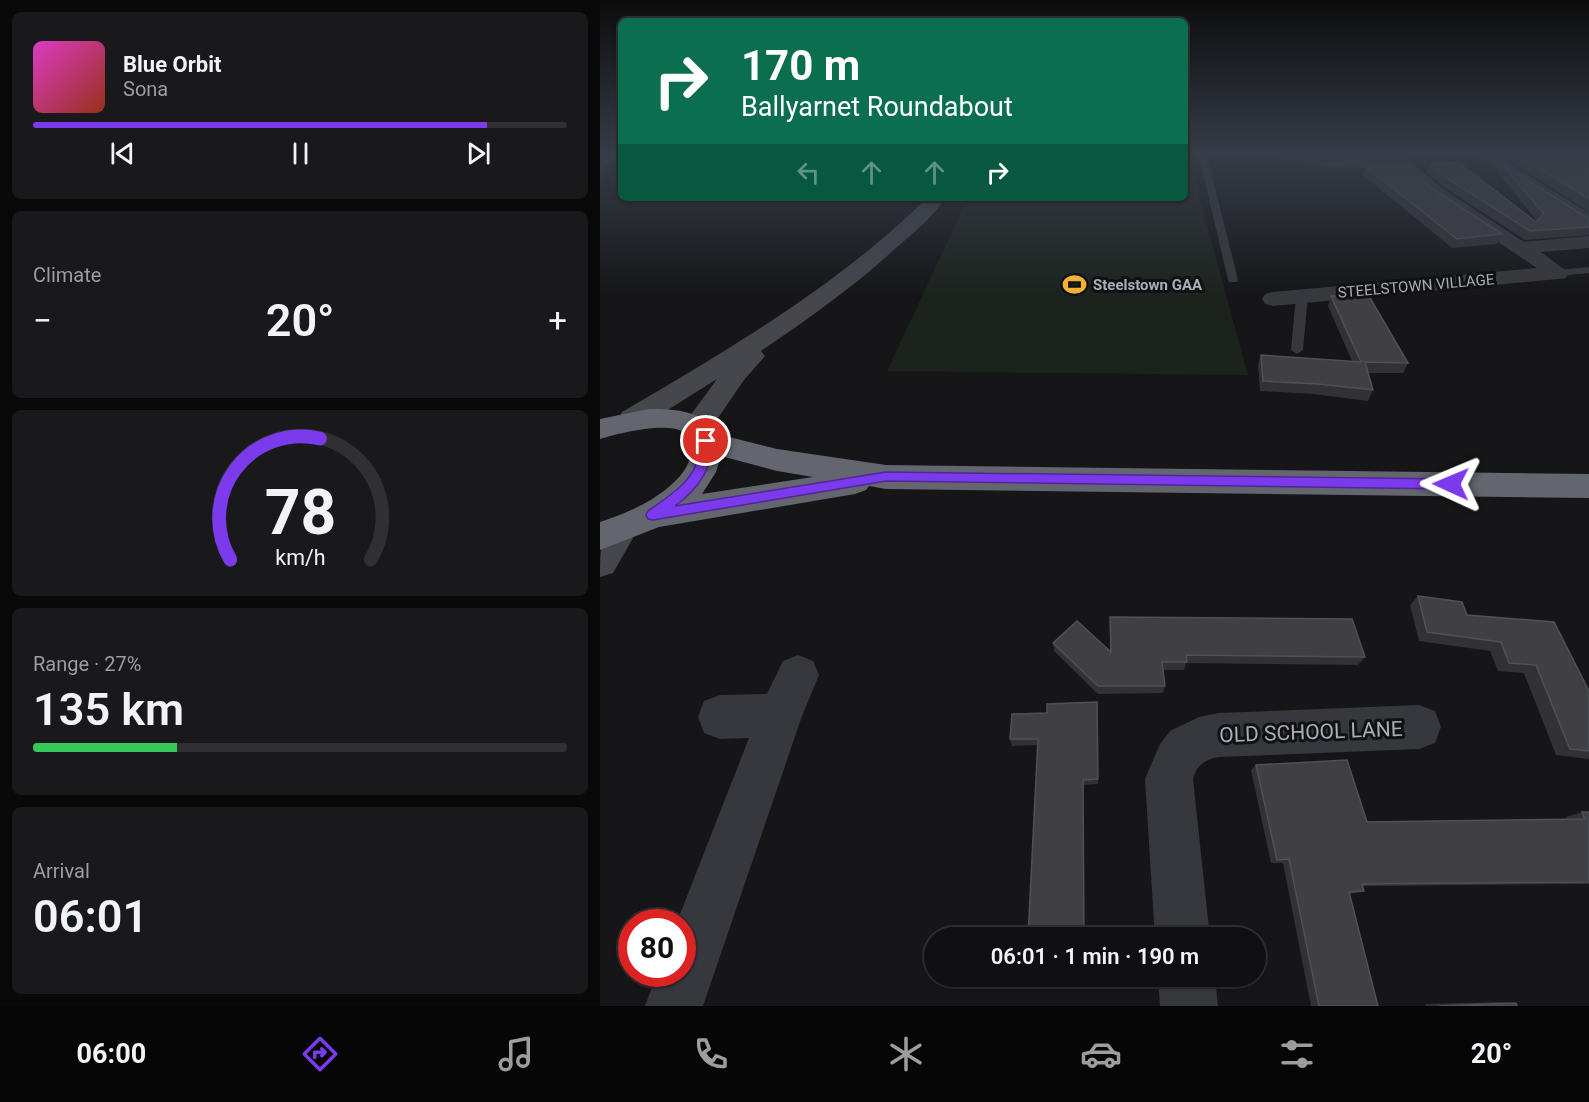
<!DOCTYPE html>
<meta charset="utf-8">
<style>
:root{--surface:#101012;--page:#19191b;--text:#f1f3f6;--muted:#9c9d9f;--line:#303032;--accent:#7c3aed}
body{margin:0;font-family:Roboto,sans-serif;background:var(--page);color:var(--text);height:100vh;display:flex;flex-direction:column;font-size:22px;white-space:nowrap}
*{box-sizing:border-box;margin:0}
p{font-size:20px;color:var(--muted)}
.icon{flex:none;width:33px;height:33px;fill:none;stroke:currentColor;stroke-width:2;stroke-linecap:round;stroke-linejoin:round}
.map{position:relative;flex:1;overflow:hidden}
.drawer{display:flex;flex-direction:column;gap:12px;padding:12px;background:#09090a;width:600px}
.drawer>*{flex:none}
.top-card{position:absolute;left:18px;top:18px;width:570px;height:183px;border-radius:9px;box-shadow:0 2px 4px #0004,0 0 0 2px var(--line);background:#0b6e4f;color:#fff;overflow:hidden}
.speed{position:absolute;left:18px;top:909px;display:flex;gap:12px;font-size:30px;font-weight:700;text-align:center}
.speed>*{display:grid;place-content:center;width:78px;height:78px;border-radius:50%;background:var(--surface);box-shadow:0 2px 4px #0004,0 0 0 2px var(--line);line-height:1}
.speed .limit{border:9px solid #d22;background:#fff;color:#111}
.pin{position:absolute;display:grid;place-items:center;width:51px;height:51px;color:#fff;margin:-26px;border:3px solid #fff;border-radius:50%;box-shadow:0 2px 6px #0007}
.me{position:absolute;width:66px;margin:-33px;rotate:271deg;stroke-linejoin:round;filter:drop-shadow(0 0 4px #0008)}
.turn{display:flex;align-items:center;gap:21px;height:126px;padding:0 24px;font-size:27px}
.turn .icon{width:78px;height:78px;stroke-width:2.5}
.turn b{display:block;font-size:42px;line-height:51px}
.lanes{display:flex;align-items:center;height:57px;padding:0 24px;background:#0003;justify-content:center;gap:30px;direction:ltr}
.lanes .off{opacity:.35}
.big{font-size:45px;font-weight:600;line-height:1.1}
.drawer .card{flex:1;display:flex;flex-direction:column;justify-content:center;gap:9px;min-width:0;padding:0 21px;border-radius:9px;background:var(--page)}
.drawer .dial{align-items:center;gap:0}
.dial svg{height:156px;overflow:visible;fill:none;stroke:var(--line);stroke-width:7;stroke-linecap:round;text-anchor:middle}
.dial text{fill:var(--text);stroke:none}
.song{display:flex;align-items:center;gap:18px}
.cover{width:72px;height:72px;border-radius:9px;background:linear-gradient(135deg,hsl(310 70% 55%),hsl(10 70% 35%))}
.played{height:6px;border-radius:3px;background:linear-gradient(90deg,var(--accent) 85%,var(--line) 85%)}
.keys{display:flex;justify-content:space-around;direction:ltr}
.heat{display:flex;justify-content:space-between;align-items:center;font-size:33px;direction:ltr}
.charge{height:9px;border-radius:4px;background:linear-gradient(90deg,#34c759 27%,var(--line) 0)}
.trip{position:absolute;left:324px;top:927px;width:342px;height:60px;border-radius:30px;background:var(--surface);box-shadow:0 2px 4px #0004,0 0 0 2px var(--line);font-weight:600;line-height:60px;text-align:center}
.tab-bar{display:flex;height:96px;justify-content:space-around;align-items:center;background:#060607;color:var(--muted)}
.tab-bar .icon{width:42px;height:42px}
.tab-bar .selected{color:var(--accent)}
.tab-bar b{font-size:27px;color:var(--text)}
main{display:flex;flex:1;min-height:0}
.map>svg:first-child{display:block}
.green{fill:#1c231d}
.lines{fill:none;stroke-linecap:round;stroke-linejoin:round}
.lane{fill:#37383d;fill-rule:evenodd}
.street{fill:#37383d;fill-rule:evenodd}
.secondary{fill:#45474d;fill-rule:evenodd}
.highway{fill:#63666e;fill-rule:evenodd}
.wall{fill:#323236}
.shaded-wall{fill:#212124}
.building{fill:#3f3f44;stroke:#4f5156;stroke-width:1.5}
.route{fill:#7c3aed;stroke:#51269a;stroke-width:1.5}
.labels{text-anchor:middle;dominant-baseline:central;stroke-width:6;stroke-linejoin:round;paint-order:stroke}
.far-poi-label{font-size:15px;font-weight:bold;fill:#a8adb8;stroke:#111113;text-anchor:start}
.far-street-label{font-size:15px;fill:#a8adb8;stroke:#111113}
.near-street-label{font-size:21px;fill:#a8adb8;stroke:#111113}
</style>
<main>
<section class="drawer">
<div class="card">
<div class="song"><i class="cover"></i><div><b>Blue Orbit</b><p>Sona</p></div></div>
<div class="played"></div>
<div class="keys"><svg class="icon" aria-label="previous" viewBox="0 0 24 24"><path d="M18 5L8 12l10 7zM5 5v14"/></svg><svg class="icon" aria-label="pause" viewBox="0 0 24 24"><path d="M8 5v14M16 5v14"/></svg><svg class="icon" aria-label="next" viewBox="0 0 24 24"><path d="M6 5l10 7-10 7zM19 5v14"/></svg></div>
</div>
<div class="card"><p>Climate</p>
<div class="heat"><a>−</a><b class="big">20°</b><a>+</a></div>
</div>
<div class="card dial"><svg viewBox="0 0 100 80">
<path d="M14 69A42 42 0 1 1 86 69"/>
<path d="M14 69A42 42 0 0 1 60 7" stroke="#7c3aed"/>
<text x="50" y="56" font-size="32" font-weight="700">78</text>
<text x="50" y="72" font-size="11">km/h</text>
</svg></div>
<div class="card"><p>Range · 27%</p><b class="big">135 km</b><div class="charge"></div></div>
<div class="card"><p>Arrival</p><b class="big">06:01</b></div>
</section>
<div class="map">
<svg width="989" height="1006" viewBox="0 0 989 1006">
<rect width="100%" height="100%" fill="#161618"/>
<polygon class="green" points="585,156 588,156 648,375 287,371 368,198 585,198"/>
<g class="lines">
<g class="lane">
<polygon points="596,155 604,155 608,160 638,280 637,282 629,282 628,280 600,160"/>
<polygon points="989,267 989,273 958,276 953,273 958,270"/>
<polygon points="702,293 708,296 703,350 697,354 691,350 696,296"/>
</g>
<g class="street">
<path d="M679,155l80,4 44,-4 40,34 81,53 65,-6v12l-48,4 28,21 -3,5 -8,1 -285,27 -8,-2 -3,-5 3,-5 8,-2 264,-24 -106,-71 -33,-30c-40,1 -78,2 -116,-9z"/>
<polygon points="877,155 896,155 989,213 989,227 982,225"/>
<polygon points="198,655 213,661 219,675 202,716 103,1006 45,1006 57,974 82,974 82,922 77,922 149,738 120,739 104,733 98,717 104,701 120,695 167,694 183,661"/>
<path d="M819,705l16,6 6,16 -6,16 -16,6 -200,8c-14,2 -22,8 -26,22l17,159h-55l-10,-159 15,-35 10,-13 29,-14 20,-4z"/>
<polygon points="558,976 615,976 618,1006 560,1006"/>
</g>
<g class="secondary">
<path d="M327,198h19c-13,18 -32,35 -49,49 -42,39 -89,72 -136,104l4,5 -21,24 -37,54 -10,3 -10,-3 -5,-7 35,-48 -75,47 -10,3 -10,-3 -4,-7 4,-7c108,-63 215,-126 305,-214z"/>
<path d="M20,517l12,4 5,10 -24,42 -13,4c0,-25 0,-50 20,-60z"/>
</g>
<path class="highway" d="M49,409c27,0 52,1 68,25l60,15 109,16 703,9v24l-703,-9 -17,-3 -3,4 -11,4 -196,33 -59,23v-28c28,-9 60,-23 80,-46 8,-9 11,-18 11,-30 2,-33 -74,-12 -91,-7v-20zM121,456l56,15 36,6 -111,17 14,-22z"/>
</g>
<g class="wall">
<polygon points="900,155 989,155 989,212"/>
<polygon points="830,164 936,222 937,221 898,172 902,164 989,219 989,235 925,240 844,187 826,172"/>
<polygon points="766,167 834,190 902,234 897,244 852,248 763,175"/>
<polygon points="731,296 808,363 803,373 768,373 773,390 768,401 714,394 660,391 658,365 661,355 752,361 728,306"/>
<polygon points="818,596 867,615 989,691 989,759 956,755 924,673 898,671 890,651 819,641 810,605"/>
<polygon points="510,617 765,657 758,665 586,663 584,670 563,670 565,686 563,693 498,694 454,651 453,643 510,651"/>
<polygon points="497,702 498,784 483,785 438,745 412,746 410,739 447,713"/>
<polygon points="656,765 767,822 967,819 966,817 982,812 989,812 989,884 762,886 764,891 749,894 778,1006 711,1006 683,863 671,863 651,770"/>
<polygon points="900,1002 916,1003 917,1006 826,1006 825,1004"/>
</g>
<polygon class="shaded-wall" points="15,155 21,155 21,161 0,181 0,169"/>
<g class="building">
<polygon points="0,155 15,155 0,169"/>
<polygon points="917,155 989,155 989,199"/>
<polygon points="858,162 936,222 944,214 902,164 989,219 989,227 930,231 848,179 830,164"/>
<polygon points="805,165 834,190 902,234 857,239 766,167"/>
<polygon points="731,296 769,296 808,363 765,362 773,390 718,384 663,381 661,355 761,362"/>
<polygon points="818,596 862,602 867,615 954,622 989,691 989,751 970,749 936,665 909,663 901,642 827,632"/>
<polygon points="510,617 752,619 765,657 586,655 587,662 562,662 565,686 498,686 453,643 477,621 511,652"/>
<polygon points="497,702 498,779 483,780 484,938 428,938 438,739 410,739 412,714 447,713 447,704"/>
<polygon points="747,760 767,822 985,819 982,812 989,812 989,882 762,884 764,891 749,892 778,1006 719,1006 689,859 677,860 656,765"/>
<polygon points="916,1003 917,1006 839,1006"/>
</g>
<linearGradient id="sky" x2="0" y2="1"><stop stop-color="#0c0c0d"/><stop offset="0.52" stop-color="#363c48"/><stop offset="1" stop-color="#363c48" stop-opacity="0"/></linearGradient>
<rect width="989" height="296" fill="url(#sky)"/>
<path class="route" d="M106,436l6,5c1,27 -15,49 -37,65l211,-34 565,7 7,5 -7,5 -565,-8 -233,39 -5,-1 -2,-4 2,-4c27,-19 53,-34 52,-70z"/>
<defs>
<symbol id="stadium-bare" viewBox="-9 -9 18 18"><path d="M0-5a6.5 5 0 1 0 0 10a6.5 5 0 1 0 0-10ZM-3.5-1.8h7v3.6h-7Z" fill="#f2b134" stroke="#111113" stroke-width="2.5" paint-order="stroke"/></symbol>
</defs>
<g fill-rule="evenodd">
<use href="#stadium-bare" x="458" y="268" width="33" height="33"/>
</g>
<g class="labels">
<g class="far-poi-label">
<text x="493" y="285">Steelstown GAA</text>
</g>
<g class="far-street-label">
<text transform="translate(816 286) rotate(-5)">STEELSTOWN VILLAGE</text>
</g>
<g class="near-street-label">
<text transform="translate(711 732) rotate(-2)">OLD SCHOOL LANE</text>
</g>
</g>
</svg>
<div class="speed"><div class="limit">80</div></div>
<div class="pin" style="left:106px;top:441px;background:#d93025"><svg class="icon" aria-label="arrive" viewBox="0 0 24 24"><path d="M6 21V4h12l-3 4 3 4H6"/></svg></div>
<svg class="me" style="left:851px;top:484px" viewBox="-20 -20 40 40"><path d="M0-17L14 15 0 8-14 15z" fill="#7c3aed" stroke="#fff" stroke-width="4"/></svg>
<div class="trip">06:01 · 1 min · 190 m</div>
<div class="top-card">
<div class="turn"><svg class="icon" aria-label="right" viewBox="0 0 24 24"><path d="M7 20v-9h11M14 6l5 5-5 5"/></svg><div><b>170 m</b>Ballyarnet Roundabout</div></div>
<div class="lanes"><svg class="icon off" aria-label="left" viewBox="0 0 24 24"><path d="M17 20v-9H6M10 6l-5 5 5 5"/></svg><svg class="icon off" aria-label="ahead" viewBox="0 0 24 24"><path d="M12 20V5M6 11l6-6 6 6"/></svg><svg class="icon off" aria-label="ahead" viewBox="0 0 24 24"><path d="M12 20V5M6 11l6-6 6 6"/></svg><svg class="icon" aria-label="right" viewBox="0 0 24 24"><path d="M7 20v-9h11M14 6l5 5-5 5"/></svg></div>
</div>
</div>
</main>
<nav class="tab-bar">
<b>06:00</b>
<svg class="icon selected" aria-label="directions" viewBox="0 0 24 24"><path d="M12 3l9 9-9 9-9-9zM9 14v-3h6M13 9l2 2-2 2"/></svg>
<svg class="icon" aria-label="music" viewBox="0 0 24 24"><path d="M9 18V5l10-2v13"/><circle cx="6" cy="18" r="3"/><circle cx="16" cy="16" r="3"/></svg>
<svg class="icon" aria-label="phone" viewBox="0 0 24 24"><path d="M5 4h4l2 5-3 2q2 4 5 5l2-3 5 2v4C11 20 4 13 5 4z"/></svg>
<svg class="icon" aria-label="climate" viewBox="0 0 24 24"><path d="M12 3v18M4 7l16 10M4 17L20 7"/></svg>
<svg class="icon" aria-label="car" viewBox="0 0 24 24"><path d="M5 17H2v-5l4-1 3-4h7l3 4 3 1v5h-3M9 17h6M6 11h13"/><circle cx="7" cy="17" r="2"/><circle cx="17" cy="17" r="2"/></svg>
<svg class="icon" aria-label="filters" viewBox="0 0 24 24"><path d="M4 7h16M4 17h16"/><circle cx="9" cy="7" r="2"/><circle cx="15" cy="17" r="2"/></svg>
<b>20°</b>
</nav>
